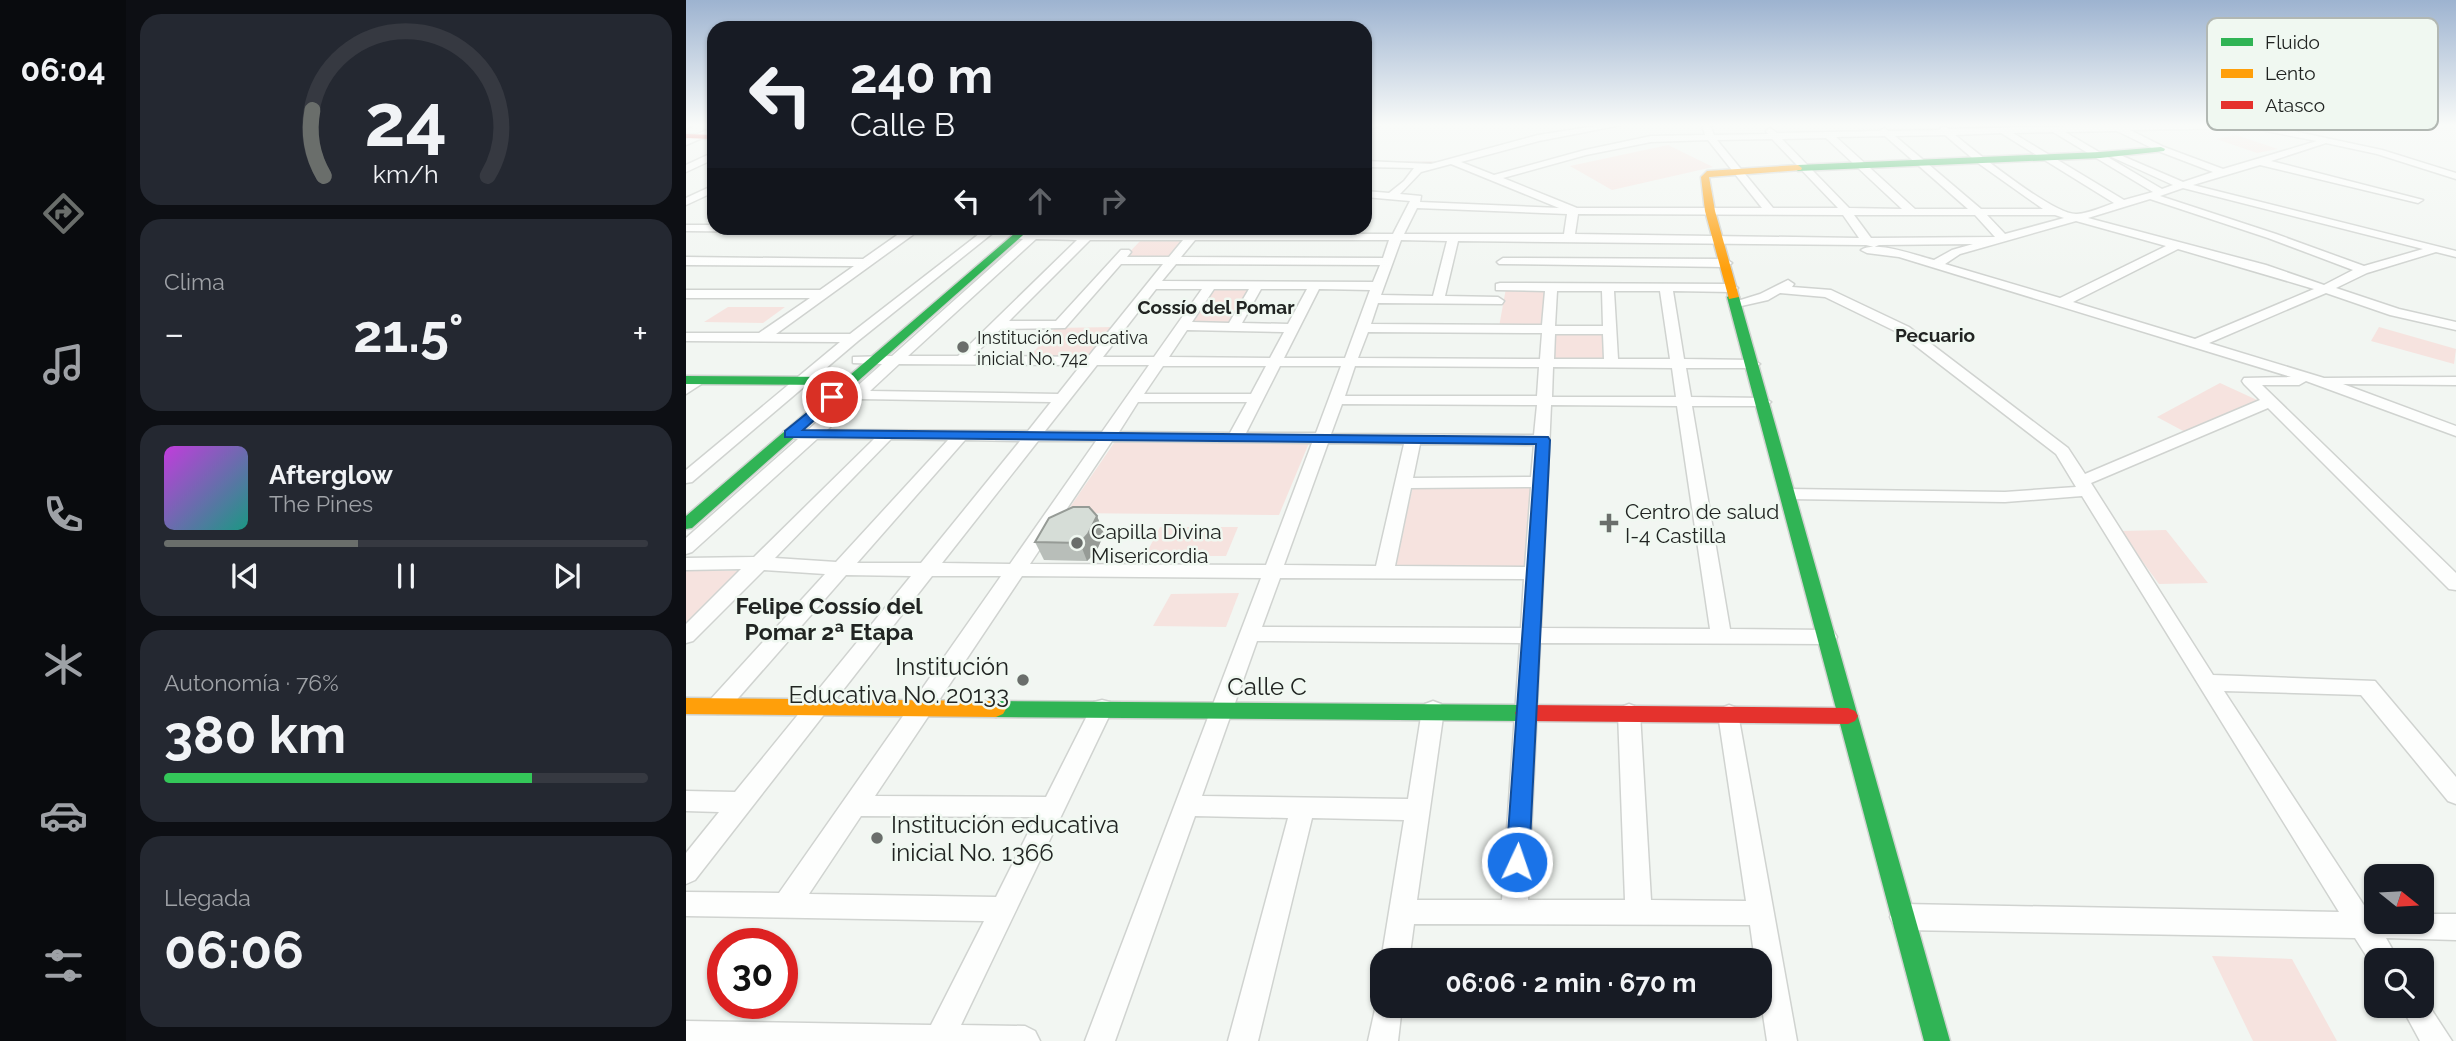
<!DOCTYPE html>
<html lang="es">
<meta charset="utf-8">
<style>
:root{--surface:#171b24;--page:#242831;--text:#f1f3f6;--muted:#9ea1a6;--line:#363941;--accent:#6a6e6b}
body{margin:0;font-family:Raleway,sans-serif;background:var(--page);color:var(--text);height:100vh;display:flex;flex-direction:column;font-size:26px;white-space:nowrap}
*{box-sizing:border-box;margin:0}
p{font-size:23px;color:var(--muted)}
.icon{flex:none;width:38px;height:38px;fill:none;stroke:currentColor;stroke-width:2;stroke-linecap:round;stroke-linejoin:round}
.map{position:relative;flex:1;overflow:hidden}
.side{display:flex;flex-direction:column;gap:14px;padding:14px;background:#0d0f14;width:560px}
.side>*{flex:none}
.guide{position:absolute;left:21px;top:21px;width:665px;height:214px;border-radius:21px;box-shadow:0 2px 5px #0004;background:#171b24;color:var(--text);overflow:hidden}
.needle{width:46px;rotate:108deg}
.controls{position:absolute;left:1678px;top:864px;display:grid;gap:14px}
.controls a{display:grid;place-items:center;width:70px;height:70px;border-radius:14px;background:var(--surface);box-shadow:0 2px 5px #0004;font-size:35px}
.speed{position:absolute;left:21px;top:928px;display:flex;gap:14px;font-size:35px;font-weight:700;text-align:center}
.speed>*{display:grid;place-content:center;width:91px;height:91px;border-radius:50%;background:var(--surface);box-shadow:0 2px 5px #0004;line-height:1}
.speed .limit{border:10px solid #d22;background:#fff;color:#111}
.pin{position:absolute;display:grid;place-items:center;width:60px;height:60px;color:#fff;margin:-30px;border:4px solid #fff;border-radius:50%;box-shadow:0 2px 7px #0007}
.me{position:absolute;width:77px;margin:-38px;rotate:3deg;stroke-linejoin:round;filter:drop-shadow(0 0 5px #0008)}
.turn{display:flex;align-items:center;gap:24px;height:147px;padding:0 28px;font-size:32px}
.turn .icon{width:91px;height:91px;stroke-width:2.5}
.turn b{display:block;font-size:49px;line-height:60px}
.lanes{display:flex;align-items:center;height:66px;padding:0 28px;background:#0003;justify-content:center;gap:35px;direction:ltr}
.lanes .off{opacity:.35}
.big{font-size:52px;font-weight:700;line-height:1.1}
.side .card{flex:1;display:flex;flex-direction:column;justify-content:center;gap:10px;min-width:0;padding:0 24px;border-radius:21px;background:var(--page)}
.side .dial{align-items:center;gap:0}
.dial svg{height:182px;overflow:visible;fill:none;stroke:var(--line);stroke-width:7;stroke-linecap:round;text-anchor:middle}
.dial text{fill:var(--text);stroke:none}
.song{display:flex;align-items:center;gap:21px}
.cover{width:84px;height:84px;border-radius:10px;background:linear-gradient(135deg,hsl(290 70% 55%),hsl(170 70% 35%))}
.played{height:7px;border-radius:4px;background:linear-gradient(90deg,var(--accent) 40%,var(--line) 40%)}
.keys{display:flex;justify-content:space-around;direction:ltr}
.heat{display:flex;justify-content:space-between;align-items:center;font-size:38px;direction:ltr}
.charge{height:10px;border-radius:5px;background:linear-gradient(90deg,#34c759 76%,var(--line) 0)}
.trip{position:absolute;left:684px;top:948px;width:402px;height:70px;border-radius:21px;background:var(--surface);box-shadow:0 2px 5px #0004;font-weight:700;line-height:70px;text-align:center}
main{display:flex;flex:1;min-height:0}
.dock{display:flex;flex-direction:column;width:126px;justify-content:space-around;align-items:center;background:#090b0e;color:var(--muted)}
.dock .icon{width:49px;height:49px}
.dock .on{color:var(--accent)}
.dock b{font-size:32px;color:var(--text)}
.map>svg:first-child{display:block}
.green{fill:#f6e3df}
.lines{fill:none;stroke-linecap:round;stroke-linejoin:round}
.stream{stroke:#ccb1ad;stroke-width:2.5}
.street-casing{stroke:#d0d3d0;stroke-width:3}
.fast-casing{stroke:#d0d3d0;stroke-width:3}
.slow-casing{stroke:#d0d3d0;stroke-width:3}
.jam-casing{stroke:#d0d3d0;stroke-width:3}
.street{fill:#fdfefd;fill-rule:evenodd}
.fast{fill:#30b455;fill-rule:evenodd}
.slow{fill:#ff9f0a;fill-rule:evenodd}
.jam{fill:#e5322d;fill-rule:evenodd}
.wall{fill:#b8beb9}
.shaded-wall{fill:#969b96}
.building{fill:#d6ddd7;stroke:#969b96;stroke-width:2}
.route{fill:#1a73e8;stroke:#114b97;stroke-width:2}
.poi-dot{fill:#6a6e6b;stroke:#f0f8f1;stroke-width:2.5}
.labels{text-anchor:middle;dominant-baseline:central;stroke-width:5;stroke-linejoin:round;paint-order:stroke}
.far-poi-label{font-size:18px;fill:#212422;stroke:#f0f8f1;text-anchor:start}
.far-neighbourhood-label{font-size:19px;font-weight:bold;fill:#212422;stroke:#f0f8f1}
.poi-label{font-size:21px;fill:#212422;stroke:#f0f8f1;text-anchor:start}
.neighbourhood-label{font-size:23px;font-weight:bold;fill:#212422;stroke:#f0f8f1}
.near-poi-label{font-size:24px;fill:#212422;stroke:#f0f8f1;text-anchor:end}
.near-street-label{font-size:24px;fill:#212422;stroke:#f0f8f1}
.key{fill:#f0f8f1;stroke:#b2b8b3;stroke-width:2}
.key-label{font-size:19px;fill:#212422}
</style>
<main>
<nav class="dock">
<b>06:04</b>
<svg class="icon on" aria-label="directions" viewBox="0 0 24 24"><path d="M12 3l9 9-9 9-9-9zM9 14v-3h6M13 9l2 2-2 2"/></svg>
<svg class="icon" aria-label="music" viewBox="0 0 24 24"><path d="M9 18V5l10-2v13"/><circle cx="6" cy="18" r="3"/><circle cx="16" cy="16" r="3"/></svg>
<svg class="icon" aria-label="phone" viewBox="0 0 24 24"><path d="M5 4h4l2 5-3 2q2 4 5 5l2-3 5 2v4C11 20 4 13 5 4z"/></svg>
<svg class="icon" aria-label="climate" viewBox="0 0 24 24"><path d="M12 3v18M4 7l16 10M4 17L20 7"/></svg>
<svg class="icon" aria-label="car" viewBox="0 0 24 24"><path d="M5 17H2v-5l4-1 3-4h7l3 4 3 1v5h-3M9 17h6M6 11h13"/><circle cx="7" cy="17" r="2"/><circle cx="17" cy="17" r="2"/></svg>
<svg class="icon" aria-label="filters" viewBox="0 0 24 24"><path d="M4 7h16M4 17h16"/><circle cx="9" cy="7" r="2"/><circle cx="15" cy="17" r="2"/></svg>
</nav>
<section class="side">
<div class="card dial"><svg viewBox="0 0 100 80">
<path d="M14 69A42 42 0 1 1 86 69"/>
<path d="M14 69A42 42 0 0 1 9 40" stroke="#6a6e6b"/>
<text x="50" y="56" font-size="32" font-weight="700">24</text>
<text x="50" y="72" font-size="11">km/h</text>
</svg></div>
<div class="card"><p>Clima</p>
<div class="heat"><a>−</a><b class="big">21.5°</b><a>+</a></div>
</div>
<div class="card">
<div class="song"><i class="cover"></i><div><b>Afterglow</b><p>The Pines</p></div></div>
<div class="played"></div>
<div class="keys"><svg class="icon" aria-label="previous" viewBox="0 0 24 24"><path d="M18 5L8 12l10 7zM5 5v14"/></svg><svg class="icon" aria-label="pause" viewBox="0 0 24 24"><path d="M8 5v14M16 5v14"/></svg><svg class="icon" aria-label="next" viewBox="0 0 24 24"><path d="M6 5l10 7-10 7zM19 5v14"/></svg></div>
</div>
<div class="card"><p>Autonomía · 76%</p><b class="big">380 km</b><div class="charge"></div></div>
<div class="card"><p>Llegada</p><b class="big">06:06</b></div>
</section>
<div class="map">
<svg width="1770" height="1041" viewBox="0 0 1770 1041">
<rect width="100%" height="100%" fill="#f2f6f2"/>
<g class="green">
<polygon points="1550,135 1592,149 1571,153 1530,139"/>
<polygon points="982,145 1027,167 926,190 884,166"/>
<polygon points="499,238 483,259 437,259 456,239"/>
<polygon points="567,288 544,325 505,325 529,289"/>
<polygon points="820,288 862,288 859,327 813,327"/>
<polygon points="42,307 99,307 77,323 18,322"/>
<polygon points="428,327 405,356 343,357 369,328"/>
<polygon points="1693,327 1770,349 1768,364 1685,341"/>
<polygon points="869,334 919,334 920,358 867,358"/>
<polygon points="1534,383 1571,400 1501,433 1471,417"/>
<polygon points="430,440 623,443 593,515 380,513"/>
<polygon points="727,487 849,487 841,570 705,568"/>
<polygon points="474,527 552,527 540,556 459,556"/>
<polygon points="1480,530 1522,583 1473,584 1434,531"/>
<polygon points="0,570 58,571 6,623 0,623"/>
<polygon points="553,593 540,627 467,626 485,594"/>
<polygon points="1526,956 1606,959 1651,1041 1567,1041"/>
</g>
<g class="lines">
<polyline class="stream" points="710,163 754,163"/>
<defs>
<g id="street">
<polygon points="0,125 7,125 0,129"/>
<polygon points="679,125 694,125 679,131"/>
<path d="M916,125h19l-82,16 -78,21 33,13 91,-25 66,-14 54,-1 -3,-10h8l4,10 54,-1 -2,-3 4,-3 7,5 103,-2 4,-3 5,3 50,-1 4,-4 6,3 165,-4h151l117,25 74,23v6l-79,-25 -51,-11 -55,18 152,39 -5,3 -158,-38 -67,20 263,66v6l-20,-5 -69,21 -31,15 63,21 57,13v8l-66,-15 -64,-22 -117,50 115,35 132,-1v8l-113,-1 113,42v10l-150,-55 -7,4h-37l194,188v17l-7,-1 -181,-181 -177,75 122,192 162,6 81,96v27l-8,-3 -87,-106 -137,-4 145,222h7v9h46v-8h34v26l-70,-2 13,23h-23v10l-21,-33 -452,-8 -9,-4 -4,-9 4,-9 9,-4 436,8 -257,-416 -77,6 -217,-3 -8,-5 8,-5 217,3 71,-5 -20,-33 -157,-121 -74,-36 -45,-4 -12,7 -31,7 -6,-4 29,-9 28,-14 6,4 -2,3 39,3 78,37 159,121 17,26 175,-74 -16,-16 -2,-3 2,-3 47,-1 -392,-120 -32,-4 -6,-3c14,-10 57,6 73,10l18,-10 21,-6 -94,1 -5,2 -8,-2 -408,-4 -13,55 53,1 6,4 -2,3 -124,-1 -7,21 171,1 3,-34 -49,-1v-6l4,-1 232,1 6,4 -6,4 -59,-1 11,68 69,1 7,4 -7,4h-67l5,29 73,1 7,4 -7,4h-72l38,223 97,1 7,2 3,5 -3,5 -7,2 -287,-1 -12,257h97l-7,-187 3,-6 8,-3 8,3 3,6 11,187 95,1 -28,-187 3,-6 8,-3 8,3 60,333h-30l-7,-46v-34h-5l-5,-36 -336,-1 -5,37h-27v3l-1,-3 23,-141 -92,-2 -54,223h-30l60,-223 -93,-2 -80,225h-30l176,-463 -239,-2 -147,220 171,1 48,-95 8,-2 8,2 3,6 -152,317 64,1 10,5 5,10h-354v-20l245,4 53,-104 -298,-5v-24l93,1 222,-317h-69l-237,304 -9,4v-31l33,-41 -33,-1v-20l49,1 176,-216 -65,-1 -120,137 -8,2 -8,-2 -3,-6 3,-6 115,-126 -61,-4 -71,71 -7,2v-19l55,-55 -55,1v-12l68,-1 120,-118h-57l-125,113 -6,2v-16l112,-99 -14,-2 -2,-3 2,-3 25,-2 73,-65 -29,-1v-6l39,-1 131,-117 -10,-1v-4l18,-1 7,-4 5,4 350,1 17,-33 -45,-4v-6l24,2 15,-12 10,-13 -49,-1v-6l66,3 107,-29zM1565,128l66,13 -94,28 -59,-22 -34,-17zM1431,131l41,20 55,21 -30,10 -70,-30 -8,2 68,31 -11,4 -97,-57zM1367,132l100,60 -29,8 -111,-67zM1315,133l113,70c-11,4 -25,10 -37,11 -23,2 -102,-63 -122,-79zM1259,135l33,28 65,46h-62l-86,-73zM1199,136l83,73h-53l-79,-72zM1140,138l76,71 -53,-1 -67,-69zM1086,139l66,69h-65l-56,-68zM1022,140l54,68h-185l-74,-30 83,-23 65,-13zM765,164l108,44 -139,-6 1,-6 -21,-2 21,-22zM1497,188l240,61 -59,17 -88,-32 -116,-38zM1464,199l118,39 85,32 -29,15 -58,-20 -178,-47zM731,208l150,6 -3,20h-160zM892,214l265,1 16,23 -284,-4zM1168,215h121l20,22 -124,1zM1301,215h68l9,3 -59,16zM1390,221l90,25 -106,52 -115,-34 15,-10zM350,239l41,1 -119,116h-50zM404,240h93l-14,17h-42l4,-5 -2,-2h-8l-65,71h-47zM509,240h194l-6,18 -202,-1zM715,240l46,1 -14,55 -52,-1zM1492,249l136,40 -119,50 -122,-37zM435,264h42l-75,93 -115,-1 28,-27 64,-1zM490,264l204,1 -7,17 -211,-1zM470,289h46l-48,68h-51zM528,289h35l-20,34 -37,-1zM575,289h46l-19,35 -46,-1zM633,289l51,1 -25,68h-61zM871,291h45l1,35h-48zM928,291h46l10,68h-52zM501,330l97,2 -14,26 -101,-1zM682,332l174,1 -2,26 -182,-1zM869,334h48l1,25h-50zM213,364l182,1 -23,29 -188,-3zM411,365h52l-47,67 -57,-1zM477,366h103l-15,28h-107zM594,366h61l-25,67h-70zM669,366l184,1 -2,29h-192zM867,367l119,1 4,29h-124zM174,399l191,3 -23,29 -201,-1zM452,402h109l-17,31 -111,-1zM656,404l195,1 -3,30 -203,-1zM865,405l126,1 33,223 -169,-1zM205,439l57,1 -112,122 -61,-4zM279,440l55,1 -99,122h-64zM352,441h58l-86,123 -68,-1zM426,441l200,2 -46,122 -236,-1zM642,443l76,1 -28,122 -92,-1zM734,444l114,1 -3,32 -118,1zM845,487l-6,80 -130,-1 16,-78zM594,578l244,1 -3,49 -259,-1zM571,641l263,2 -18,257h-85l27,-190 -3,-6 -8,-3 -8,3 -3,6 -14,89 -206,-3zM175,816l175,1 -40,80 -187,-3z"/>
<polygon points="28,127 28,133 0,145 0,139"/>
<polygon points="28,152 28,159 0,172 0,165"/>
<polygon points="28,185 28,192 0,205 0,198"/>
<path d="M0,225h28v3h285l-141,113 -166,141 -6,1v-13l154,-128 -154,-1v-8h73l51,-35h-124v-8h134l34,-24 -168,-1v-8l177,2 37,-26 -214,-2zM228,234h65l-129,100h-74z"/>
<polygon points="817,258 1040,259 1046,263 1040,267 813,264 811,262"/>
<polygon points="13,377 18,378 20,381 0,394 0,383"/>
<polygon points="696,994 696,1006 716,1006 712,1041 682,1041 692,996"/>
<polygon points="1736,995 1766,1041 1734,1041 1715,1006 1736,1006"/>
</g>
<g id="fast">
<polygon points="1475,147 1479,149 1478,151 1414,158 1112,171 1108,168 1112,165 1414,152"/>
<polygon points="335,228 345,228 6,528 0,529 0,516"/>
<polygon points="1047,294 1053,297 1264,1041 1238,1041 1041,297"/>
<polygon points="0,376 147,377 153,381 147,385 0,384"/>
<polygon points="310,701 839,705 846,708 849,713 846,718 839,721 310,717 303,714 300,709 303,704"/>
</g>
<g id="slow">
<polygon points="1112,165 1116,168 1115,170 1023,177 1029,211 1053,297 1043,299 1019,211 1015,177 1021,171"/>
<polygon points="0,698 310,701 317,704 320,709 317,714 310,717 0,714"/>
</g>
<g id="jam">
<polygon points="0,134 28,135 28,139 0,138"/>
<polygon points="839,705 1162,708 1169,711 1172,716 1169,721 1162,724 839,721 832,718 829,713 832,708"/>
</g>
</defs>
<use href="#street" class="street-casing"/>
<use href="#fast" class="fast-casing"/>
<use href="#slow" class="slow-casing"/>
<use href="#jam" class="jam-casing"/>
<use href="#street" class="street"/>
<use href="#fast" class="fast"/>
<use href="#slow" class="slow"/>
<use href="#jam" class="jam"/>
</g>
<polygon class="wall" points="411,516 418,534 410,552 401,561 358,560 349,542"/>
<polygon class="shaded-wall" points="411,516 418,534 410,552 401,561 394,543"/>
<polygon class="building" points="387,507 403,507 411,516 402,534 394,543 349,542 363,518"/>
<linearGradient id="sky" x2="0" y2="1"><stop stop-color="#9db3d0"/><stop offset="0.46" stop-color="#f9fbf9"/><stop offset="1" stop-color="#f9fbf9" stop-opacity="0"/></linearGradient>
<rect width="1770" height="271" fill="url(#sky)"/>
<polygon class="route" points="146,393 152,397 151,400 117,430 862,437 864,440 843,862 839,869 831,872 823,869 820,862 850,444 99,437 99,431"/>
<g class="poi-dot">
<circle cx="277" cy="347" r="7"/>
<path d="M919.5 512.5h7v7h7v7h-7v7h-7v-7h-7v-7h7z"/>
<circle cx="391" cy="543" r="7"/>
<circle cx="337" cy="680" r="7"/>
<circle cx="191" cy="838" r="7"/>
</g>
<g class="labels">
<g class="far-poi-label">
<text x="291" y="337">Institución educativa<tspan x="291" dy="21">inicial No. 742</tspan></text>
</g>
<g class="far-neighbourhood-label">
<text x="530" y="307">Cossío del Pomar</text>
<text x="1249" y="335">Pecuario</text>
</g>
<g class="poi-label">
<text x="939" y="511">Centro de salud<tspan x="939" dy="24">I-4 Castilla</tspan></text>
<text x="405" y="531">Capilla Divina<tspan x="405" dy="24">Misericordia</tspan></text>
</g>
<g class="neighbourhood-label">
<text x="143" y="605">Felipe Cossío del<tspan x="143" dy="26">Pomar 2ª Etapa</tspan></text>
</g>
<g class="near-poi-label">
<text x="323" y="666">Institución<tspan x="323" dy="28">Educativa No. 20133</tspan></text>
<text x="205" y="824" text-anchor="start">Institución educativa<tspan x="205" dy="28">inicial No. 1366</tspan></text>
</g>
<g class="near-street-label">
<text x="581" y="686">Calle C</text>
</g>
</g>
<rect x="1521" y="18" width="231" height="112" rx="10" class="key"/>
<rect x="1535" y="38" width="32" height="8" fill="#30b455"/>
<rect x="1535" y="69" width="32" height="9" fill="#ff9f0a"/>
<rect x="1535" y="101" width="32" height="8" fill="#e5322d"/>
<g class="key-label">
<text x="1579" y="49">Fluido</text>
<text x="1579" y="80">Lento</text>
<text x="1579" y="112">Atasco</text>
</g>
</svg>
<div class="controls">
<a><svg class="needle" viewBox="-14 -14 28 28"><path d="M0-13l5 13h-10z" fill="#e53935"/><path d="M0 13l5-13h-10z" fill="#9ea1a6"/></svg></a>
<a><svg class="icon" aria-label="search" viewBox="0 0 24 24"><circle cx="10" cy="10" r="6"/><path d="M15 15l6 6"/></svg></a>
</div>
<div class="speed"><div class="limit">30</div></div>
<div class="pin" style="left:146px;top:397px;background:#d93025"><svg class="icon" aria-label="arrive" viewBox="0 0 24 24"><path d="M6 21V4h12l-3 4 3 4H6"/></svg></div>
<svg class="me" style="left:831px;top:862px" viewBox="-20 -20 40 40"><circle r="17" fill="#1a73e8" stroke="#fff" stroke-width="3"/><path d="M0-11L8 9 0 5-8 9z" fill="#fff"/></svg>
<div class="trip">06:06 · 2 min · 670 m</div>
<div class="guide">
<div class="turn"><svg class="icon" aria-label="left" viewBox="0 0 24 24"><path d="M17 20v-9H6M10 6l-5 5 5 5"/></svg><div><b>240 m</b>Calle B</div></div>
<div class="lanes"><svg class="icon" aria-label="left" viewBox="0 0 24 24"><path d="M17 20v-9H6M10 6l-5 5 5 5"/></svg><svg class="icon off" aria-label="ahead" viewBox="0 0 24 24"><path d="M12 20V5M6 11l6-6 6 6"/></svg><svg class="icon off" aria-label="right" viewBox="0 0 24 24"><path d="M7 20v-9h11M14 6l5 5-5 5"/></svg></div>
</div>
</div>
</main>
